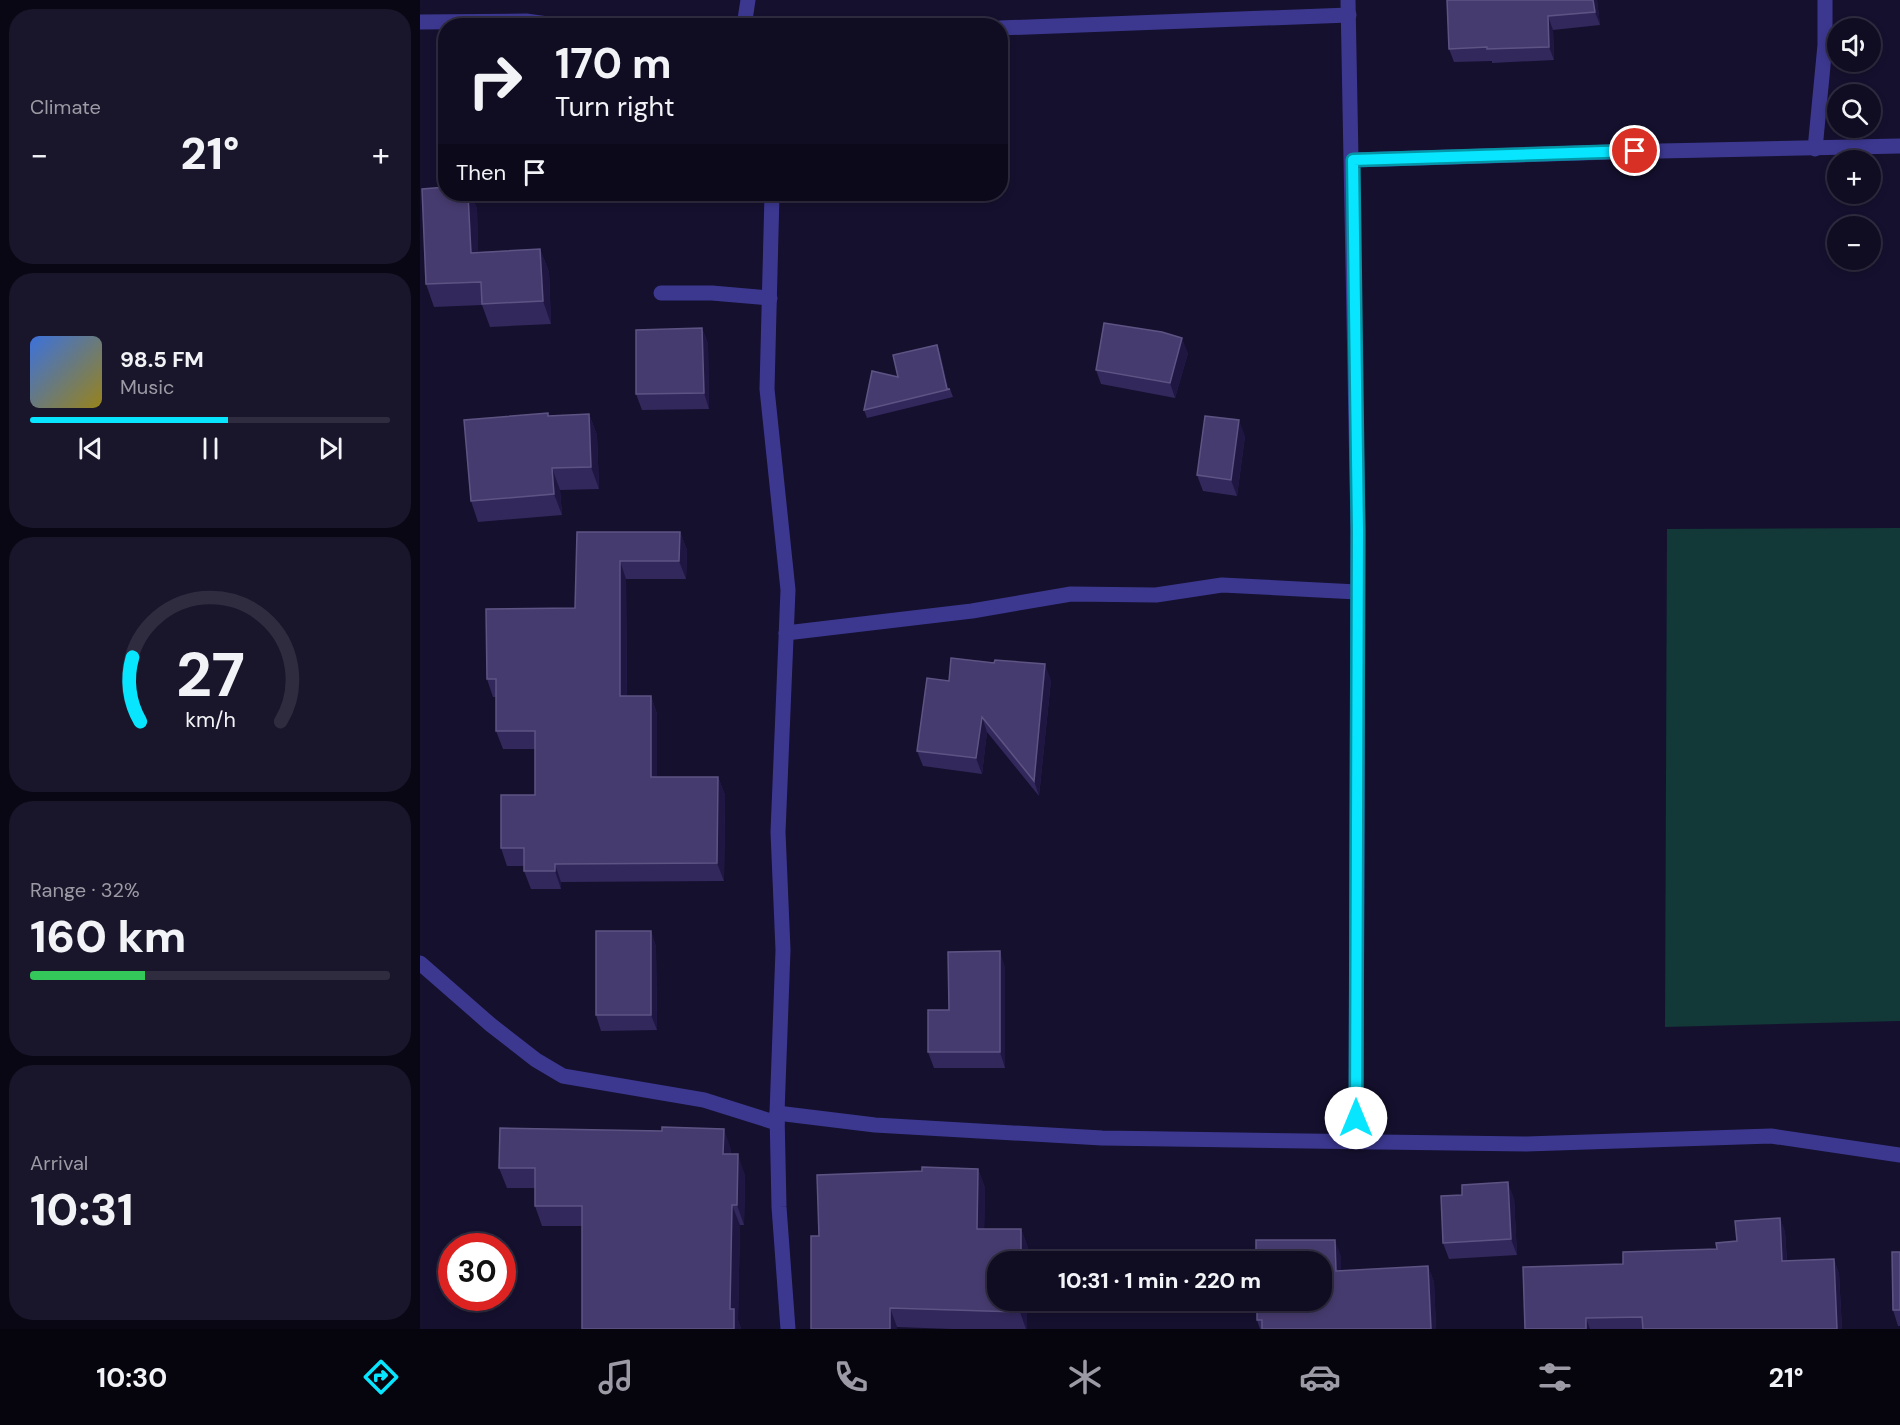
<!DOCTYPE html>
<meta charset="utf-8">
<style>
:root{--surface:#100c22;--page:#19152a;--text:#f1f3f6;--muted:#9c9ba5;--line:#302c40;--accent:#08e5ff}
body{margin:0;font-family:"DM Sans",sans-serif;background:var(--page);color:var(--text);height:100vh;display:flex;flex-direction:column;font-size:22px;white-space:nowrap}
*{box-sizing:border-box;margin:0}
p{font-size:20px;color:var(--muted)}
.icon{flex:none;width:33px;height:33px;fill:none;stroke:currentColor;stroke-width:2;stroke-linecap:round;stroke-linejoin:round}
.map{position:relative;flex:1;overflow:hidden}
.drawer{display:flex;flex-direction:column;gap:9px;padding:9px;background:#090713;width:420px}
.drawer>*{flex:none}
.banner{position:absolute;left:18px;top:18px;width:570px;height:183px;border-radius:24px;box-shadow:0 3px 9px #0003,0 0 0 2px var(--line);background:#100c22;color:var(--text);overflow:hidden}
.fabs{position:absolute;left:1407px;top:18px;display:grid;gap:12px}
.fabs a{display:grid;place-items:center;width:54px;height:54px;border-radius:50%;background:var(--surface);box-shadow:0 3px 9px #0003,0 0 0 2px var(--line);font-size:30px}
.speed{position:absolute;left:18px;top:1233px;display:flex;gap:12px;font-size:30px;font-weight:700;text-align:center}
.speed>*{display:grid;place-content:center;width:78px;height:78px;border-radius:50%;background:var(--surface);box-shadow:0 3px 9px #0003,0 0 0 2px var(--line);line-height:1}
.speed .limit{border:9px solid #d22;background:#fff;color:#111}
.pin{position:absolute;display:grid;place-items:center;width:51px;height:51px;color:#fff;margin:-26px;border:3px solid #fff;border-radius:50%;box-shadow:0 2px 6px #0007}
.me{position:absolute;width:66px;margin:-33px;rotate:0deg;stroke-linejoin:round;filter:drop-shadow(0 0 4px #0008)}
.turn{display:flex;align-items:center;gap:21px;height:126px;padding:0 18px;font-size:27px}
.turn .icon{width:78px;height:78px;stroke-width:2.5}
.turn b{display:block;font-size:42px;line-height:51px}
.then{display:flex;align-items:center;height:57px;padding:0 18px;background:#0003;gap:12px;font-size:22px}
.big{font-size:45px;font-weight:800;line-height:1.1}
.drawer .tile{flex:1;display:flex;flex-direction:column;justify-content:center;gap:9px;min-width:0;padding:0 21px;border-radius:24px;background:var(--page)}
.drawer .dial{align-items:center;gap:0}
.dial svg{height:156px;overflow:visible;fill:none;stroke:var(--line);stroke-width:7;stroke-linecap:round;text-anchor:middle}
.dial text{fill:var(--text);stroke:none}
.song{display:flex;align-items:center;gap:18px}
.cover{width:72px;height:72px;border-radius:9px;background:linear-gradient(135deg,hsl(220 70% 55%),hsl(50 70% 35%))}
.played{height:6px;border-radius:3px;background:linear-gradient(90deg,var(--accent) 55%,var(--line) 55%)}
.keys{display:flex;justify-content:space-around;direction:ltr}
.heat{display:flex;justify-content:space-between;align-items:center;font-size:33px;direction:ltr}
.charge{height:9px;border-radius:4px;background:linear-gradient(90deg,#34c759 32%,var(--line) 0)}
.trip{position:absolute;left:567px;top:1251px;width:345px;height:60px;border-radius:24px;background:var(--surface);box-shadow:0 3px 9px #0003,0 0 0 2px var(--line);font-weight:800;line-height:60px;text-align:center}
.tab-bar{display:flex;height:96px;justify-content:space-around;align-items:center;background:#06050e;color:var(--muted)}
.tab-bar .icon{width:42px;height:42px}
.tab-bar .current{color:var(--accent)}
.tab-bar b{font-size:27px;color:var(--text)}
main{display:flex;flex:1;min-height:0}
.map>svg:first-child{display:block}
.green{fill:#123837}
.lines{fill:none;stroke-linecap:round;stroke-linejoin:round}
.minor{stroke:#3c3890;stroke-width:15}
.wall{fill:#33285c}
.shaded-wall{fill:#1f1642}
.building{fill:#463b6e;stroke:#5e5484;stroke-width:1.5}
.route-casing{stroke:#0595a6;stroke-width:15}
.route{stroke:#08e5ff;stroke-width:10}
</style>
<main>
<section class="drawer">
<div class="tile"><p>Climate</p>
<div class="heat"><a>−</a><b class="big">21°</b><a>+</a></div>
</div>
<div class="tile">
<div class="song"><i class="cover"></i><div><b>98.5 FM</b><p>Music</p></div></div>
<div class="played"></div>
<div class="keys"><svg class="icon" aria-label="previous" viewBox="0 0 24 24"><path d="M18 5L8 12l10 7zM5 5v14"/></svg><svg class="icon" aria-label="pause" viewBox="0 0 24 24"><path d="M8 5v14M16 5v14"/></svg><svg class="icon" aria-label="next" viewBox="0 0 24 24"><path d="M6 5l10 7-10 7zM19 5v14"/></svg></div>
</div>
<div class="tile dial"><svg viewBox="0 0 100 80">
<path d="M14 69A42 42 0 1 1 86 69"/>
<path d="M14 69A42 42 0 0 1 10 36" stroke="#08e5ff"/>
<text x="50" y="56" font-size="32" font-weight="700">27</text>
<text x="50" y="72" font-size="11">km/h</text>
</svg></div>
<div class="tile"><p>Range · 32%</p><b class="big">160 km</b><div class="charge"></div></div>
<div class="tile"><p>Arrival</p><b class="big">10:31</b></div>
</section>
<div class="map">
<svg width="1480" height="1329" viewBox="0 0 1480 1329">
<rect width="100%" height="100%" fill="#15102e"/>
<polygon class="green" points="1480,528 1480,1021 1245,1027 1247,529"/>
<g class="lines">
<g class="minor">
<polyline points="928,0 938,531 936,1140"/>
<polyline points="0,22 106,21 142,26"/>
<polyline points="324,26 328,0"/>
<polyline points="580,28 929,15"/>
<polyline points="1395,149 1405,45 1405,0"/>
<polyline points="933,160 1192,152 1480,146"/>
<polyline points="352,194 347,389 368,590 358,832 363,950 357,1113 359,1207 368,1329"/>
<polyline points="241,293 292,293 350,298"/>
<polyline points="366,633 552,611 651,594 736,595 802,585 937,592"/>
<polyline points="0,963 71,1025 116,1060 143,1076 284,1100 357,1123"/>
<polyline points="357,1113 455,1125 682,1138 1106,1144 1351,1136 1480,1155"/>
</g>
</g>
<g class="wall">
<polygon points="1177,0 1180,25 1133,30 1134,60 1072,63 1072,61 1034,62 1029,49"/>
<polygon points="26,194 51,194 57,209 58,252 120,249 129,272 131,324 70,327 62,305 14,307 6,284"/>
<polygon points="282,328 288,344 289,409 222,410 216,394"/>
<polygon points="517,345 520,353 528,389 530,389 533,397 447,418 444,410 478,377"/>
<polygon points="768,353 755,398 681,384 676,370"/>
<polygon points="169,414 177,435 179,489 140,490 142,515 58,522 51,501 129,416"/>
<polygon points="825,436 817,496 783,491 777,475"/>
<polygon points="157,532 260,532 267,550 266,579 206,579 207,696 231,696 237,714 237,777 298,777 305,795 304,881 141,882 141,889 111,889 104,871 104,866 87,866 81,848 115,795 115,749 83,749 76,731 76,697 73,697 67,679 155,608"/>
<polygon points="631,680 619,796 567,732 562,774 503,766 497,751 529,681"/>
<polygon points="231,931 236,947 237,1030 181,1031 176,1015"/>
<polygon points="585,967 585,1068 514,1068 508,1052 529,1010"/>
<polygon points="311,1149 311,1154 325,1175 324,1225 320,1225 318,1320 321,1329 162,1329 162,1226 122,1226 115,1206 115,1188 87,1188 79,1168"/>
<polygon points="558,1169 565,1188 564,1229 601,1229 608,1248 608,1262 578,1262 578,1300 607,1300 607,1329 532,1329 477,1327 399,1236 502,1171"/>
<polygon points="1042,1195 1094,1198 1097,1255 1029,1259 1023,1243"/>
<polygon points="1360,1218 1365,1232 1367,1261 1414,1259 1419,1274 1422,1329 1105,1329 1203,1264 1297,1249 1317,1241"/>
<polygon points="1480,1252 1480,1326 1478,1326 1473,1310"/>
<polygon points="921,1256 921,1271 1008,1266 1014,1282 1016,1329 840,1329 837,1320"/>
</g>
<g class="shaded-wall">
<polygon points="1173,0 1177,0 1180,25 1175,12"/>
<polygon points="1128,16 1133,30 1134,60 1129,47"/>
<polygon points="48,194 51,194 57,209 59,276 51,253"/>
<polygon points="120,249 129,272 131,324 123,301"/>
<polygon points="282,328 288,344 289,409 284,393"/>
<polygon points="762,338 768,353 755,398 750,383"/>
<polygon points="517,345 520,353 529,390 528,390"/>
<polygon points="169,414 177,435 179,489 171,467"/>
<polygon points="819,420 825,436 817,496 811,480"/>
<polygon points="132,468 140,490 142,515 134,494"/>
<polygon points="260,532 267,550 266,579 259,561"/>
<polygon points="200,561 206,579 207,714 200,696"/>
<polygon points="625,664 631,680 619,796 614,781"/>
<polygon points="231,696 237,714 237,795 231,777"/>
<polygon points="562,717 567,732 562,774 556,758"/>
<polygon points="298,777 305,795 304,881 297,863"/>
<polygon points="135,864 141,882 141,889 135,871"/>
<polygon points="231,931 236,947 237,1030 231,1015"/>
<polygon points="580,951 585,967 585,1068 580,1052"/>
<polygon points="304,1129 311,1149 310,1175 303,1154"/>
<polygon points="318,1154 325,1175 324,1225 317,1205"/>
<polygon points="558,1169 565,1188 564,1248 557,1229"/>
<polygon points="1088,1182 1094,1198 1097,1255 1091,1239"/>
<polygon points="312,1205 320,1225 318,1320 321,1329 314,1329 310,1309"/>
<polygon points="1360,1218 1365,1232 1368,1276 1362,1261"/>
<polygon points="601,1229 608,1248 608,1262 601,1262"/>
<polygon points="915,1240 921,1256 921,1287 916,1271"/>
<polygon points="1414,1259 1419,1274 1422,1329 1417,1329"/>
<polygon points="1008,1266 1014,1282 1016,1329 1011,1329"/>
<polygon points="600,1300 607,1300 607,1329 606,1329 600,1312"/>
<polygon points="470,1308 477,1327 477,1329 470,1329"/>
<polygon points="1166,1318 1170,1329 1166,1329"/>
</g>
<g class="building">
<polygon points="1027,0 1173,0 1175,12 1128,16 1129,47 1067,49 1067,47 1029,49"/>
<polygon points="26,187 26,194 48,194 51,253 120,249 123,301 62,304 61,282 6,284 2,189"/>
<polygon points="684,323 742,332 762,338 750,383 676,370"/>
<polygon points="282,328 284,393 216,394 216,330"/>
<polygon points="517,345 527,389 530,389 444,410 452,371 478,377 473,355"/>
<polygon points="128,413 128,416 169,414 171,467 132,468 134,494 51,501 44,420"/>
<polygon points="785,416 819,420 811,480 777,475"/>
<polygon points="157,532 260,532 259,561 200,561 200,696 231,696 231,777 298,777 297,863 135,864 135,871 104,871 104,848 81,848 81,795 115,795 115,731 76,731 76,679 67,679 66,609 155,608"/>
<polygon points="531,658 574,663 575,660 625,664 614,781 562,717 556,758 497,751 507,678 529,681"/>
<rect x="176" y="931" width="55" height="84"/>
<polygon points="580,951 580,1052 508,1052 508,1010 529,1010 528,952"/>
<polygon points="242,1127 304,1129 303,1154 318,1154 317,1205 312,1205 310,1309 314,1309 314,1329 162,1329 162,1206 115,1206 115,1168 79,1168 80,1128 242,1131"/>
<polygon points="502,1167 558,1169 557,1229 601,1229 601,1262 578,1262 578,1300 600,1300 600,1312 470,1308 470,1329 391,1329 391,1236 399,1236 397,1175 502,1171"/>
<polygon points="1088,1182 1091,1239 1023,1243 1021,1196 1042,1195 1042,1185"/>
<polygon points="1360,1218 1362,1261 1414,1259 1417,1329 1223,1329 1222,1317 1166,1318 1166,1329 1105,1329 1103,1267 1203,1264 1203,1252 1297,1249 1296,1243 1317,1241 1315,1221"/>
<polygon points="836,1240 915,1240 916,1271 1008,1266 1011,1329 842,1329 842,1320 837,1320 837,1300 902,1300 902,1262 836,1262"/>
<polygon points="1472,1252 1480,1252 1480,1310 1473,1310"/>
</g>
<g class="lines">
<defs>
<polyline id="route" points="936,1118 938,531 933,160 1215,151"/>
</defs>
<use href="#route" class="route-casing"/>
<use href="#route" class="route"/>
</g>
</svg>
<div class="fabs">
<a><svg class="icon" aria-label="sound" viewBox="0 0 24 24"><path d="M4 9h4l5-4v14l-5-4H4zM17 9q2 3 0 6"/></svg></a>
<a><svg class="icon" aria-label="search" viewBox="0 0 24 24"><circle cx="10" cy="10" r="6"/><path d="M15 15l6 6"/></svg></a>
<a>+</a>
<a>−</a>
</div>
<div class="speed"><div class="limit">30</div></div>
<div class="pin" style="left:1215px;top:151px;background:#d93025"><svg class="icon" aria-label="arrive" viewBox="0 0 24 24"><path d="M6 21V4h12l-3 4 3 4H6"/></svg></div>
<svg class="me" style="left:936px;top:1118px" viewBox="-20 -20 40 40"><circle r="19" fill="#fff"/><path d="M0-13L10 11 0 6-10 11z" fill="#08e5ff"/></svg>
<div class="trip">10:31 · 1 min · 220 m</div>
<div class="banner">
<div class="turn"><svg class="icon" aria-label="right" viewBox="0 0 24 24"><path d="M7 20v-9h11M14 6l5 5-5 5"/></svg><div><b>170 m</b>Turn right</div></div>
<div class="then">Then<svg class="icon" aria-label="arrive" viewBox="0 0 24 24"><path d="M6 21V4h12l-3 4 3 4H6"/></svg></div>
</div>
</div>
</main>
<nav class="tab-bar">
<b>10:30</b>
<svg class="icon current" aria-label="directions" viewBox="0 0 24 24"><path d="M12 3l9 9-9 9-9-9zM9 14v-3h6M13 9l2 2-2 2"/></svg>
<svg class="icon" aria-label="music" viewBox="0 0 24 24"><path d="M9 18V5l10-2v13"/><circle cx="6" cy="18" r="3"/><circle cx="16" cy="16" r="3"/></svg>
<svg class="icon" aria-label="phone" viewBox="0 0 24 24"><path d="M5 4h4l2 5-3 2q2 4 5 5l2-3 5 2v4C11 20 4 13 5 4z"/></svg>
<svg class="icon" aria-label="climate" viewBox="0 0 24 24"><path d="M12 3v18M4 7l16 10M4 17L20 7"/></svg>
<svg class="icon" aria-label="car" viewBox="0 0 24 24"><path d="M5 17H2v-5l4-1 3-4h7l3 4 3 1v5h-3M9 17h6M6 11h13"/><circle cx="7" cy="17" r="2"/><circle cx="17" cy="17" r="2"/></svg>
<svg class="icon" aria-label="filters" viewBox="0 0 24 24"><path d="M4 7h16M4 17h16"/><circle cx="9" cy="7" r="2"/><circle cx="15" cy="17" r="2"/></svg>
<b>21°</b>
</nav>
